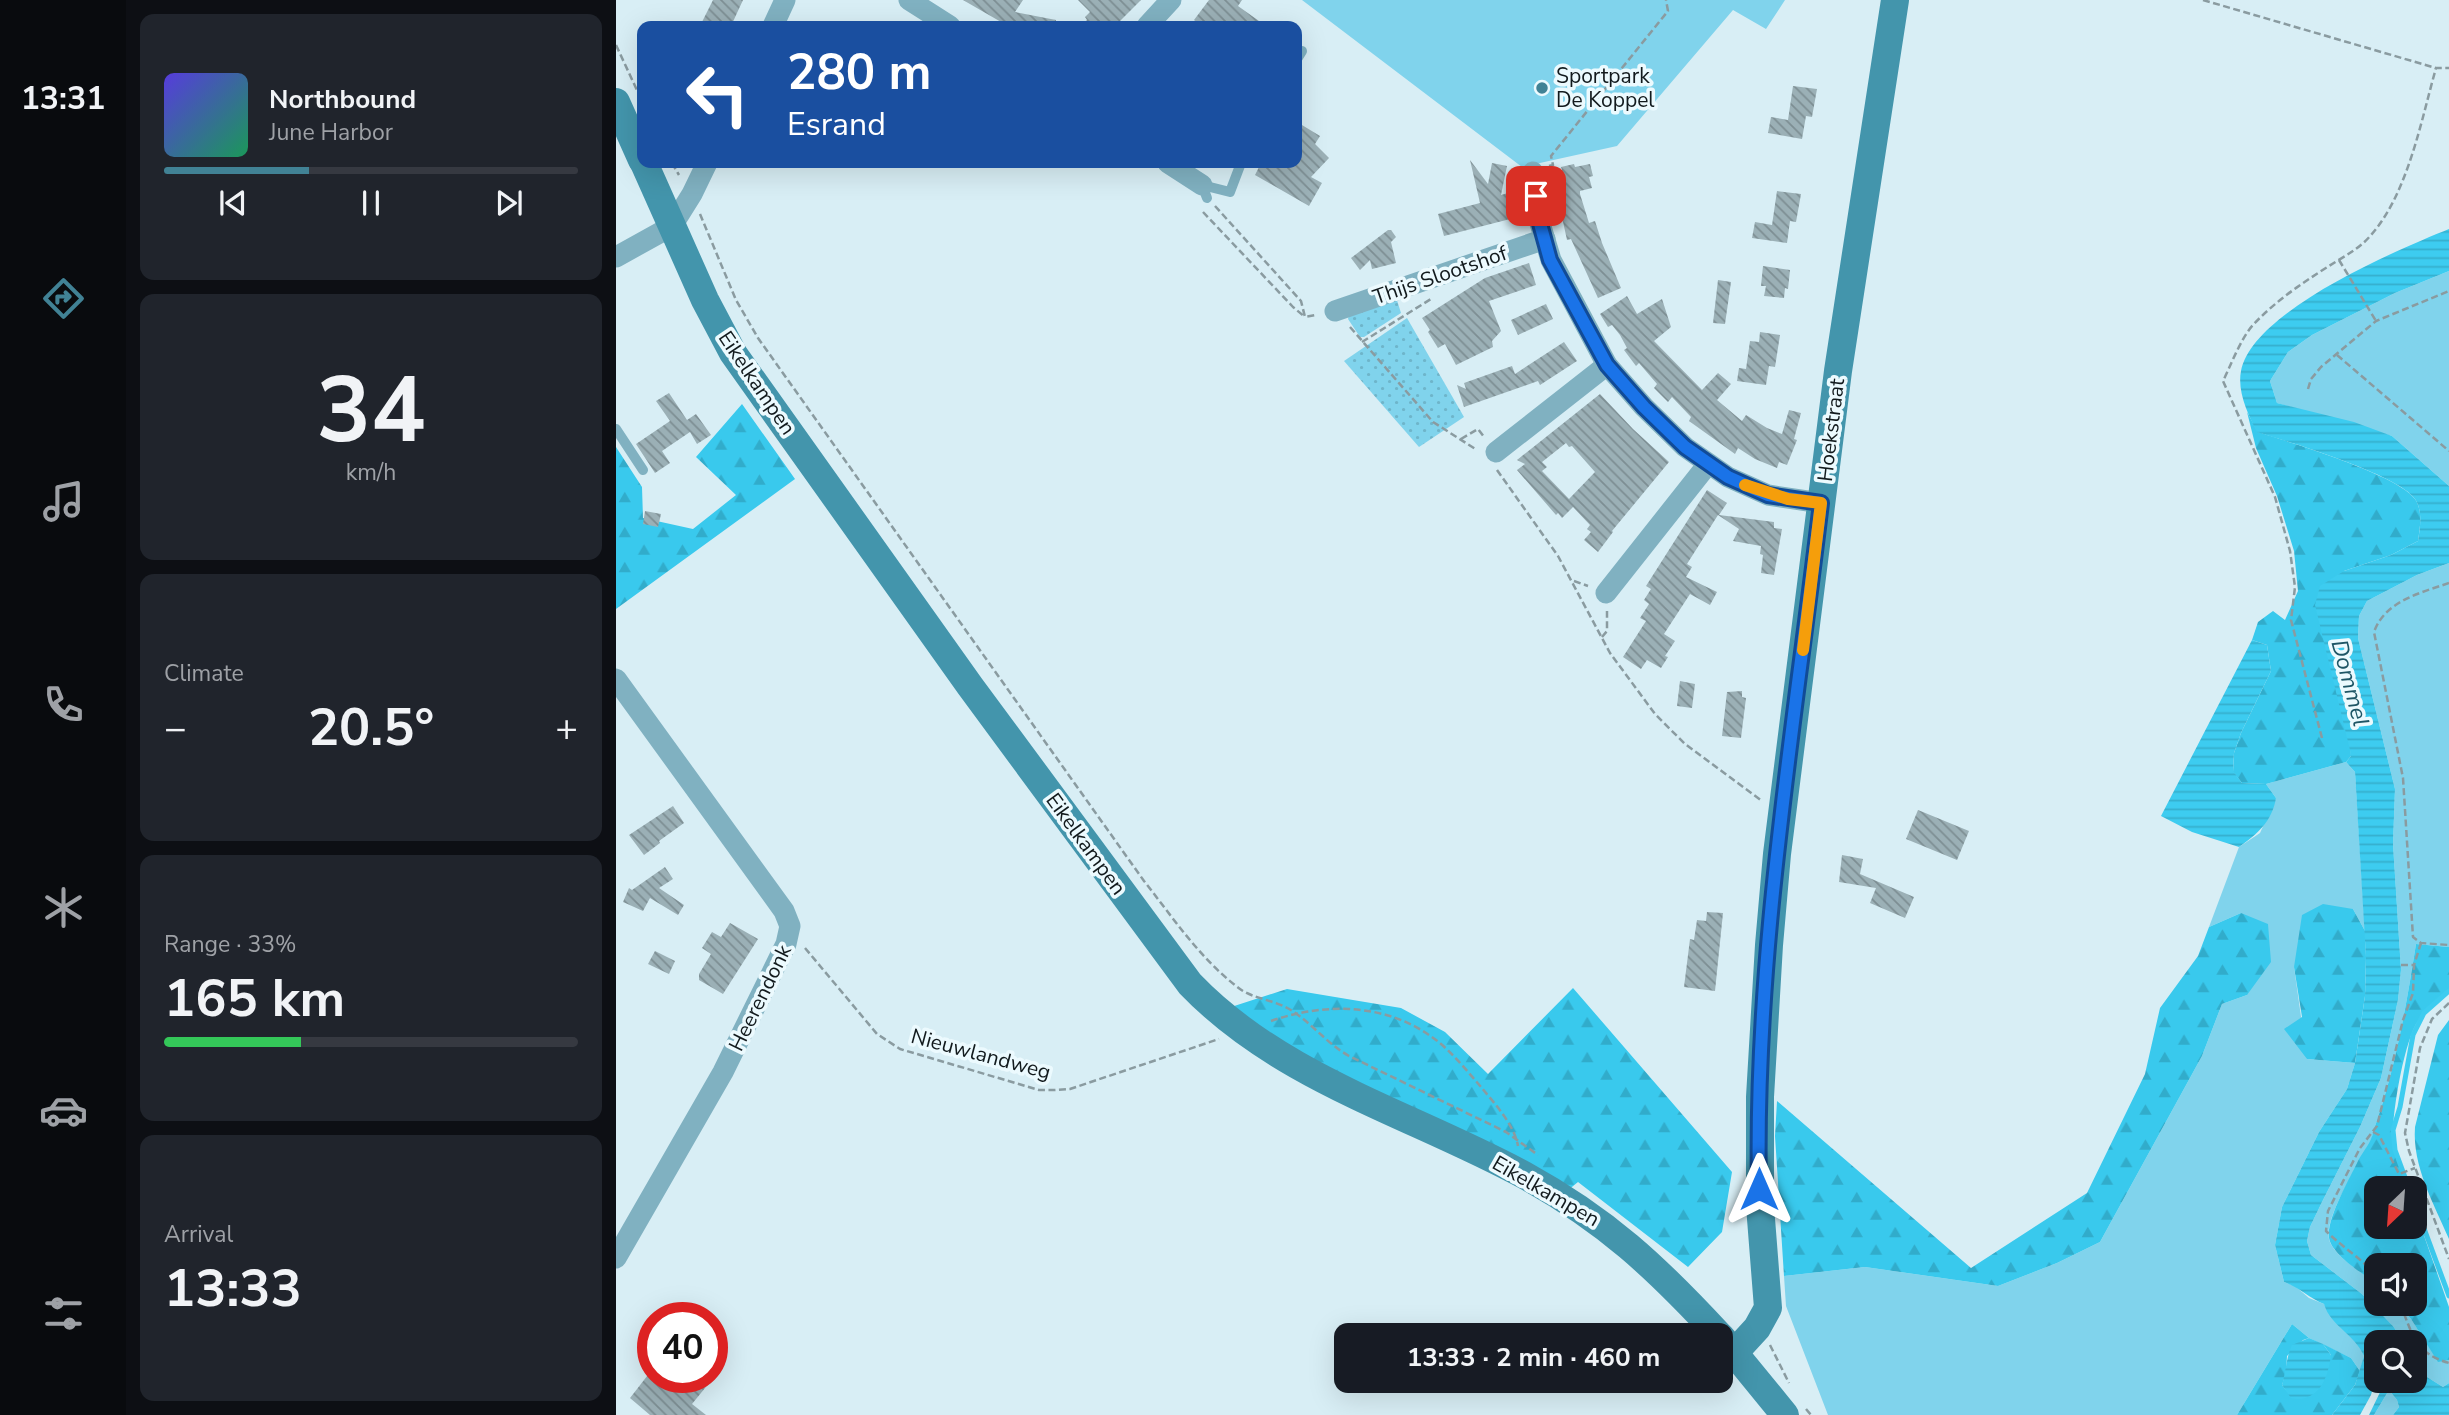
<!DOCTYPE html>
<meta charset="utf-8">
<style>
:root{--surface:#171b24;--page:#20242c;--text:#f1f3f6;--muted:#9ea1a6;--line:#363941;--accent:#418295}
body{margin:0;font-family:"Nunito Sans",sans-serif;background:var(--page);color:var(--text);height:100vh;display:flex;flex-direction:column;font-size:26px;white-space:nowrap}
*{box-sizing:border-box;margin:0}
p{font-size:23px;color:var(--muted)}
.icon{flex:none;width:38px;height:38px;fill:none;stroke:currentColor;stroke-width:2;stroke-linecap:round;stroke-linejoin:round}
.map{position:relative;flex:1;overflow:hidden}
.details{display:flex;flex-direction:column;gap:14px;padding:14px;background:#0d0f14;width:490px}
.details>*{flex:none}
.hud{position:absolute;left:21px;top:21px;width:665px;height:147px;border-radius:14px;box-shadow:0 7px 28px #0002;background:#1a4fa0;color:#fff;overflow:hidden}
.needle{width:46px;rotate:205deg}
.tools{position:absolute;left:1748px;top:1176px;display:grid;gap:14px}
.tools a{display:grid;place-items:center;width:63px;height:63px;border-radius:14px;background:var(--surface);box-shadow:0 7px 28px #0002;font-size:35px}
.speed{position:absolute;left:21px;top:1302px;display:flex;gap:14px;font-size:35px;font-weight:700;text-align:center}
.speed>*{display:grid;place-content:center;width:91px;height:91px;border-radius:50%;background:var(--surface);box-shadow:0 7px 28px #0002;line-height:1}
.speed .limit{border:10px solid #d22;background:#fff;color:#111}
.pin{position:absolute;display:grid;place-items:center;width:60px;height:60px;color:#fff;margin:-30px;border-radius:14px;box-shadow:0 4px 10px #0006}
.me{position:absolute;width:77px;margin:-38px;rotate:0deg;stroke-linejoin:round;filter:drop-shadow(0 0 5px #0008)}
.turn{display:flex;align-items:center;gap:24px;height:147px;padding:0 35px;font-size:32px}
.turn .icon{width:91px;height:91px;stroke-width:2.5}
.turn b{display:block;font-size:49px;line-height:60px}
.big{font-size:52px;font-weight:700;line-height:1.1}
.details .tile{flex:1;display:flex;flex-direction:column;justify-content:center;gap:10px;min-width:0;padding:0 24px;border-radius:14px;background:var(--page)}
.details .dial{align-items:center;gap:0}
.dial b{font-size:91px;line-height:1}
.song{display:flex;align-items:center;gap:21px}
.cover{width:84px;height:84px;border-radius:10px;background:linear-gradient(135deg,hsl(250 70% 55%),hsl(150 70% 35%))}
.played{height:7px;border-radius:4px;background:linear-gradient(90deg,var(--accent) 35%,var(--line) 35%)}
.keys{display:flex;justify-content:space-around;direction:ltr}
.heat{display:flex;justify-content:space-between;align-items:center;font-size:38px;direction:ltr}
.charge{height:10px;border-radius:5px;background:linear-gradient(90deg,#34c759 33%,var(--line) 0)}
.trip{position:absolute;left:718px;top:1323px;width:399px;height:70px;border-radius:14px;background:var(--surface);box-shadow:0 7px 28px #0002;font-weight:700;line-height:70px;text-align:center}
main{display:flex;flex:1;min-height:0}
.dock{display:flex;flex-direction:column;width:126px;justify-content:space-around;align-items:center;background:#090b0e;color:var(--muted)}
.dock .icon{width:49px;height:49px}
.dock .selected{color:var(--accent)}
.dock b{font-size:32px;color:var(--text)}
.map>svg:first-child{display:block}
.green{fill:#80d3ec}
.forest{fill:url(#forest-firs)}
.park{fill:url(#park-dots)}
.water{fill:url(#water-rules)}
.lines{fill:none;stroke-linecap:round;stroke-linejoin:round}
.stream{stroke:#3dccf0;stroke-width:5}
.building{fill:url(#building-back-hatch);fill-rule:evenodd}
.path{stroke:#8a9ba0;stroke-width:2.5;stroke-dasharray:7 3.5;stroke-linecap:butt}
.lane{stroke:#80b1c1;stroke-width:10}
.street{stroke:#80b1c1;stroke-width:21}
.secondary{stroke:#4395ac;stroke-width:28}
.route-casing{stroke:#114b97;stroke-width:18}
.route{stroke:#1a73e8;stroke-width:12}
.slow{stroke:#f59e0b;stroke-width:12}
.poi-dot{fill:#418295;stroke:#ecfafe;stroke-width:2.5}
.labels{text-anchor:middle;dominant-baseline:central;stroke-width:7;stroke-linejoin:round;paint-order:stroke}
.poi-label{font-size:21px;fill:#121a1d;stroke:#ecfafe;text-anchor:start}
.street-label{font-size:21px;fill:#121a1d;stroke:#ecfafe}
.water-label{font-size:23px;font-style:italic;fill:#1e5666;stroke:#ecfafe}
</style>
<main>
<nav class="dock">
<b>13:31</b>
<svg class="icon selected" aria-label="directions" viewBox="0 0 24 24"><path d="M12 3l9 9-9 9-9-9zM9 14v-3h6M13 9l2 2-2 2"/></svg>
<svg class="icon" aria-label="music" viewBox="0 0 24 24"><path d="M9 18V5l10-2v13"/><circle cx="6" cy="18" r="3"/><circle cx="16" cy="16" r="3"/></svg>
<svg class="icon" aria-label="phone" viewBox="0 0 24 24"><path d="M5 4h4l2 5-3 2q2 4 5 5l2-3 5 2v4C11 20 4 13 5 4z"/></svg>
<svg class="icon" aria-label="climate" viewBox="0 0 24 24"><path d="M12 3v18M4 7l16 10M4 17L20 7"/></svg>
<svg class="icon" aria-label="car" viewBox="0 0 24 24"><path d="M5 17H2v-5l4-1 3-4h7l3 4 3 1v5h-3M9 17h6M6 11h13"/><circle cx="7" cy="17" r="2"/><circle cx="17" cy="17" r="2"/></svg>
<svg class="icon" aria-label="filters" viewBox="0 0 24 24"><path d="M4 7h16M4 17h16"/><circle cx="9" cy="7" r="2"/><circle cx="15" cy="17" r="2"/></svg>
</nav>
<section class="details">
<div class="tile">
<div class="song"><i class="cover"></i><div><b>Northbound</b><p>June Harbor</p></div></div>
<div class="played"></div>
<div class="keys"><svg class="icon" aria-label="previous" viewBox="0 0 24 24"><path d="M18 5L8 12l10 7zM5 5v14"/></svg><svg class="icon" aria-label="pause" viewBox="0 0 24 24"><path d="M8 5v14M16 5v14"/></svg><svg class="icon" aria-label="next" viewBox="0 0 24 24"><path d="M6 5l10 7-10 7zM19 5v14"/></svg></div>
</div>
<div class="tile dial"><b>34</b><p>km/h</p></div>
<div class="tile"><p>Climate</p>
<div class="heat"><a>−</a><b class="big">20.5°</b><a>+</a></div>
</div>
<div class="tile"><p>Range · 33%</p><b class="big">165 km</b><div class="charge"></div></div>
<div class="tile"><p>Arrival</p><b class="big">13:33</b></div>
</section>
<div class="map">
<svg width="1833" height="1415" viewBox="0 0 1833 1415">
<defs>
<pattern id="forest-firs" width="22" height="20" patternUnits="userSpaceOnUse" patternTransform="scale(1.75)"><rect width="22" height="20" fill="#39c9ed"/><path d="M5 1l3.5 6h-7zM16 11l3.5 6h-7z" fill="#31accb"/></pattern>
<pattern id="park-dots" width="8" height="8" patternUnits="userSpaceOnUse" patternTransform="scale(1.75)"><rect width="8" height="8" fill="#80d3ec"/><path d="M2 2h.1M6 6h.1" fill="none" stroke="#6eb5ca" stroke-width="1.8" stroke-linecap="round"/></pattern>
<pattern id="water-rules" width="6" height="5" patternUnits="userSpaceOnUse" patternTransform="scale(1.75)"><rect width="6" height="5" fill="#3dccf0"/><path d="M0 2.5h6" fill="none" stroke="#35afcd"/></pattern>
<pattern id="building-back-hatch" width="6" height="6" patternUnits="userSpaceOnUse" patternTransform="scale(1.75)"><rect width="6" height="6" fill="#9bb0b6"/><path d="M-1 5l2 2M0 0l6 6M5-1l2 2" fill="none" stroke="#7d8e93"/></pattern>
</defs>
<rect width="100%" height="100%" fill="#d8eef5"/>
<g class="green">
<polygon points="686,0 1169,0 1150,29 1117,10 1001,146 906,167"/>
<polygon points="1833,271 1833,486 1776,436 1661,403 1654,381 1672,352 1696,335 1779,293"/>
<path d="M1833,563v384l-33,-3c-10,64 -21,127 -43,188l-1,8c-11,21 -48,76 -43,99 4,17 34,34 47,44v21h22l13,15 27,42 11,-1v23l-6,4 -27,-17 -1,-28h-11l-11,-16 -31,-32 -51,-39 -4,-14 3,-14 12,-25 38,-75 21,-49 17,-78 3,-30 -8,-126 2,-55 -37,-151 1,-22 8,-15 50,-26z"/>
<polygon points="1730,762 1739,772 1749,931 1737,909 1678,967 1691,1059 1739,1063 1731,1089 1703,1132 1666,1207 1659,1245 1668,1282 1679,1286 1693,1298 1708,1304 1725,1328 1742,1342 1748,1356 1744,1371 1735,1358 1693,1338 1676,1324 1621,1415 1212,1415 1170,1306 1168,1276 1249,1267 1382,1286 1441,1263 1484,1242 1586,1056 1606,1004 1631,995 1625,913 1593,927 1623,847 1644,833 1660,798 1650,784"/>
<polygon points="1773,1390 1781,1400 1783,1407 1777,1415 1758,1415"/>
</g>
<g class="forest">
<polygon points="126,404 179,479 0,609 0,447 26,487 27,518 77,529 120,495 80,457"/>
<path d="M1631,412l11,20c31,10 141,43 157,67 8,12 5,28 3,42l-27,14 -47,16 7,185 -5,6 -80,22 -24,-1 -9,-11 1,-19 7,-20 30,-62 -4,-26 -15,-5 6,-18 15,-11 12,9 13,-29 -4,-40 -17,-55 -21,-48z"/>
<polygon points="1707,904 1737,909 1749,931 1750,957 1749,996 1739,1063 1691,1059 1668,1029 1686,1017 1678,967 1686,915"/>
<polygon points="1625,913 1652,924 1655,962 1631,995 1606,1004 1586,1056 1484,1242 1441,1263 1382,1286 1249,1267 1168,1276 1159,1136 1161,1101 1355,1268 1471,1193 1529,1074 1544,1008 1582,956 1593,927"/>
<path d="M1800,944l33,3v45c-11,9 -23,17 -31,29 -14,20 -27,96 -25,121 1,15 10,32 15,46h-32v39h39v-17l34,97v53l-11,2 -27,-43 -13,-15h17v-39h-39v18c-13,-9 -44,-28 -47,-45 -3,-19 21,-60 29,-77 5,-10 14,-19 15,-29 22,-61 33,-124 43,-188z"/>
<polygon points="957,988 1116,1172 1106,1232 1072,1267 962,1182 951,1191 671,1050 612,1008 671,989 785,1008 829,1032 872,1074"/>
<path d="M1833,1020v219c-15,-35 -37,-73 -34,-112l23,-92z"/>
<polygon points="1676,1324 1693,1338 1687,1340 1671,1356 1670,1373 1666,1385 1670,1390 1715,1355 1707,1344 1735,1358 1744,1371 1739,1385 1716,1415 1621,1415"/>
</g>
<g class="park">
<polygon points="780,297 785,313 748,337 744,337 732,319 734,311"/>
<polygon points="791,318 848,417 803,447 728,361"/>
</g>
<g class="water">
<path d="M1833,229v42l-54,22 -83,42 -24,17 -18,29 7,22 77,19 38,14 57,50v77l-32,12 -50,26 -8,15 -1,22 37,151 -2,55 8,126 -3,30 -17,78 -21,49 -38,75 -12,25 -3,14 4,14 51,39 31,32 11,16h-28v39h3h-4l-4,14 -11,20h-28l23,-30 9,-29c-10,-23 -33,-29 -40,-52 -15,-6 -25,-17 -40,-22l-9,-37 7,-38 37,-75 28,-43 8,-26 10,-67 1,-39 -11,-185 -9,-10 5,-6 -1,-6 -35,-145 5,-19 24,-15 47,-16 27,-14c2,-13 5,-30 -3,-42 -16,-24 -126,-57 -158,-67 -9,-18 -20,-40 -16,-61 11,-60 156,-121 208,-142z"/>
<path d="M1636,640l15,5 4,26 -30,62 -7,20 -1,18 9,12 24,1 10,14c-4,23 -18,36 -37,49l-47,-15 -31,-16z"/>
<path d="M1693,1338l14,6 8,11c-3,23 -12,48 -40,43l-9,-13c4,-13 4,-27 10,-40z"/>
<polygon points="1799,1366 1800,1370 1827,1387 1833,1383 1833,1415 1777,1415 1783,1407 1781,1400 1773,1390 1758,1415 1753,1415 1768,1384 1766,1381 1799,1381"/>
</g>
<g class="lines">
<g class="stream">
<polyline points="1793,1188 1779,1150 1777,1130 1784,1107 1797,1035 1808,1013 1833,991"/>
<polyline points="1799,1204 1833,1296"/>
</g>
</g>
<g class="building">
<polygon points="97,0 127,0 115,26 84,26"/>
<polygon points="347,0 407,0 399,12 440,20 440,26 392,26"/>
<polygon points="462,0 525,0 499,26 465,26 471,20 469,17 474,12"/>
<polygon points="593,0 626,0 622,6 650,26 586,26 578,20"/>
<polygon points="1177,86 1201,89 1196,117 1190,116 1186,139 1152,133 1155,117 1172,120"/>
<polygon points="681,122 704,136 699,144 713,158 695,177 706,183 693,206 639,175 645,163 681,163"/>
<polygon points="854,160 872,184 876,163 891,166 885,195 892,193 898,218 828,236 822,214 864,203"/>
<polygon points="958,164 959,167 974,164 977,176 973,177 976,188 964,191 964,194 973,223 979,221 986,243 1005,288 982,298 955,239 951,240 939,185 945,183 942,171 946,170 945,167"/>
<polygon points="1161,191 1185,194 1180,222 1174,221 1171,243 1136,238 1139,222 1156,225"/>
<polygon points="772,230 775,230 780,237 775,242 780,263 756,269 754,260 744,270 735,258"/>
<polygon points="913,263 920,285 873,301 885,331 876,341 877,347 840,365 829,344 822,348 812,332 814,330 806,318 869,278"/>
<polygon points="1147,266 1174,270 1172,289 1169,288 1168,298 1148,296 1150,286 1145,286"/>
<polygon points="1102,280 1115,282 1109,324 1097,323"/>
<polygon points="1011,296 1021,314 1046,299 1055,327 1038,341 1086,390 1102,373 1115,384 1101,400 1126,421 1130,415 1151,428 1166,434 1173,410 1185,413 1178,439 1181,440 1171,465 1163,462 1161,468 1139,459 1122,448 1119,454 1073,421 1075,417 1056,397 1052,402 1038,388 1041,384 1023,363 1020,366 1008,350 1011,348 1004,335 996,325 992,327 984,314"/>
<polygon points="930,304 937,319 902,335 895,320"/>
<polygon points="1144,332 1164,335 1159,367 1153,366 1150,385 1121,381 1123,368 1130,369 1134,341 1143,342"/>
<polygon points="948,342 961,361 924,385 922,381 848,407 841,385 850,389 848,383 896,366 899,374"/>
<polygon points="53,393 71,420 80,414 95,435 81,444 74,432 46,451 54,463 39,473 20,444 54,421 40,401"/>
<path d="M984,394l33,35 36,33 -57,69 1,1 -15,20 -14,-12 7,-8 -4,-3 3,-4 -17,-18 -11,11 -4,-5 -2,2 -39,-45 8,-6 -8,-4zM950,443l3,4 3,-1 23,26 -26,27 -27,-28 5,-4 -5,-5z"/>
<polygon points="1091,490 1111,503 1103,515 1158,522 1158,528 1166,529 1158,575 1145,573 1147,555 1144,554 1145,546 1117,541 1123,529 1102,515 1071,564 1076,567 1070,577 1101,592 1094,605 1074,594 1048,634 1059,641 1049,656 1052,657 1045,668 1031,660 1025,669 1007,657 1030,621 1024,618 1033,604 1028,600 1035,589 1030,586"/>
<polygon points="29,511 45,514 42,527 27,524"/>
<polygon points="1064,681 1079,684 1076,708 1061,706"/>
<polygon points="1126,691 1126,697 1130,698 1125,738 1106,736 1111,692"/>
<polygon points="57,806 68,823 43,841 44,843 28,855 13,835"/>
<polygon points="1302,810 1353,831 1341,860 1290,839"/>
<polygon points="1226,855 1247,859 1244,874 1298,897 1289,918 1254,903 1260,888 1223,882"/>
<polygon points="49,867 57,879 43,888 68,905 62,915 34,898 27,911 7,902 13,888 16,890"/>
<polygon points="1091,912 1107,913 1099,991 1068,987 1074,939 1078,940 1081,920 1090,921"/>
<polygon points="114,923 142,939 107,994 83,980 83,974 95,954 86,948 96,932 105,937"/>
<polygon points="39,951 59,961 53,974 32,964"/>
<polygon points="35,1371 37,1377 98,1377 76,1404 90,1415 34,1415 14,1398"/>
</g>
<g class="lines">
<g class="path">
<polyline points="1587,0 1820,68 1833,68"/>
<polyline points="0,45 26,101"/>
<polyline points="56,163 63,175"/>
<polyline points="933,166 937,165 935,156 1052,11 1050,0"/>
<polyline points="599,206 685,301 689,317 700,315"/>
<polyline points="587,212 677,307 689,317"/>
<path d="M84,214l36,86 22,38 386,543c30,38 57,79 96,108 13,10 37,11 54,23 20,14 34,32 55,44l157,76 32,23"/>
<polyline points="1723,260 1760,321"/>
<polyline points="734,327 817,422 861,450"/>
<polyline points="746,342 815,299"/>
<polyline points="1721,355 1833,451"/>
<polyline points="1692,389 1695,379 1705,367 1760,321 1833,291"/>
<polyline points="845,439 862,429 868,437"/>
<polyline points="881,470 942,556 994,653 1039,714 1069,744 1146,801"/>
<polyline points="958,581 972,586"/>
<path d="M1833,583c-29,10 -64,18 -75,49l29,146 10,159 8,6 28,2"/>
<polyline points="986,637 991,631 991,611"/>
<path d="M1706,738l-31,-118 4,-33 -5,-36 -15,-54 -52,-116c8,-16 18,-43 30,-56 23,-25 55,-46 84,-64 13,-8 24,-14 34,-26 37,-42 50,-114 65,-167"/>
<polyline points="189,948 261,1034 284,1049 423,1090 438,1090 454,1089 603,1039"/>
<polyline points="1785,965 1798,965"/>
<polyline points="1833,1003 1816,1019 1804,1048 1789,1133 1793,1151 1833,1259"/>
<path d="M655,1021c55,-19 117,-18 165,19 17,13 31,31 45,47 13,16 33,37 37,59"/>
<polyline points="1757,1132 1763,1135 1783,1174 1799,1168"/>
<path d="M1760,1275c-15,-17 -34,-28 -50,-44l2,-20 32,-63 17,-22 26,-106 10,-27 1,-28 7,-22"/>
<path d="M1784,1304c13,30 14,49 49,59"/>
<polyline points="1154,1345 1173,1383"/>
<polyline points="1190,1409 1195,1415"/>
</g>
<g class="lane">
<polyline points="681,59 686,51"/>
<polyline points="591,198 586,185 614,192 625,163"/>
<polyline points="0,429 27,470"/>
</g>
<g class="street">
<polyline points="293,0 334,26"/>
<polyline points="157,26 169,0"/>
<polyline points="531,26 555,0"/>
<polyline points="552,163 586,185"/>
<polyline points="917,172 923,220 935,260 991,365 1028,407 1069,447 1112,477 1152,495 1205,503"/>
<polyline points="0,257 56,226 76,194 91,163"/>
<polyline points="719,311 929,239"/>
<polyline points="880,452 991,365"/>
<polyline points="990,593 1092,464"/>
<polyline points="0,679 168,911 174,926 170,944 107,1072 0,1258"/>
</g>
<g class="secondary">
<polyline points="0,102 26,160"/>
<path d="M28,163l61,137 28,53 237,333 220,298c90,94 221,130 334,191 82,45 132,92 195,160"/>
<polyline points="1106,1338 1169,1415"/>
<polyline points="1119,1352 1141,1328 1152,1308 1144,1206 1144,1097 1153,945 1161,854 1222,371 1279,0"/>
</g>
</g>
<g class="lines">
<defs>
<path id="route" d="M920,196l3,24 11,40 57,105 37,42 41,40 43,30 40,18 53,8c-27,227 -67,456 -62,686"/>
</defs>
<use href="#route" class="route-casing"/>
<use href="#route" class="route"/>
<polyline class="slow" points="1129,485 1172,499 1205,503 1187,650"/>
</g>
<circle class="poi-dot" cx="926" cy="88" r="7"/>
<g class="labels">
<g class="poi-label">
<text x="940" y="76">Sportpark<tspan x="940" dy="24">De Koppel</tspan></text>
</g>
<g class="street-label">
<text transform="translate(824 275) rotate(-19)">Thijs Slootshof</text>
<text transform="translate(141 383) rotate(56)">Eikelkampen</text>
<text transform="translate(1215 430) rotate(-83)">Hoekstraat</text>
<text transform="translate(470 844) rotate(54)">Eikelkampen</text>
<text transform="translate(144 998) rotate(-64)">Heerendonk</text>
<text transform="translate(365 1054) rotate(15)">Nieuwlandweg</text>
<text transform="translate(930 1191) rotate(30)">Eikelkampen</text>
</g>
<g class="water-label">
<text transform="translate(1734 683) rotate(75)">Dommel</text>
</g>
</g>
</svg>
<div class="tools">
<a><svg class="needle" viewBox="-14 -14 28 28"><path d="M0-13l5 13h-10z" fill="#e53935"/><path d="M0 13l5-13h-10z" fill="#9ea1a6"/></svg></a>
<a><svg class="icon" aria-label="sound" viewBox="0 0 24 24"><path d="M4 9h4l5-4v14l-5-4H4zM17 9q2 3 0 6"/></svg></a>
<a><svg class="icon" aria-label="search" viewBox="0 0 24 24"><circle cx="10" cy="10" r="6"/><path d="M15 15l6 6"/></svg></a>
</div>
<div class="speed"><div class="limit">40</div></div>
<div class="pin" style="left:920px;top:196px;background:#d93025"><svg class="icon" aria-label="arrive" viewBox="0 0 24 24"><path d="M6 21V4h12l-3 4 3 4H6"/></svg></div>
<svg class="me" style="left:1143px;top:1189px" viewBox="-20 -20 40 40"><path d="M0-17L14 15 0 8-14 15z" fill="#1a73e8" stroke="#fff" stroke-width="4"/></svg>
<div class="trip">13:33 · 2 min · 460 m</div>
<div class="hud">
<div class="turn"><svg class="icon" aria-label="left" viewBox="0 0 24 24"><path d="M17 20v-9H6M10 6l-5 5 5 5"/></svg><div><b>280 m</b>Esrand</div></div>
</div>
</div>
</main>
